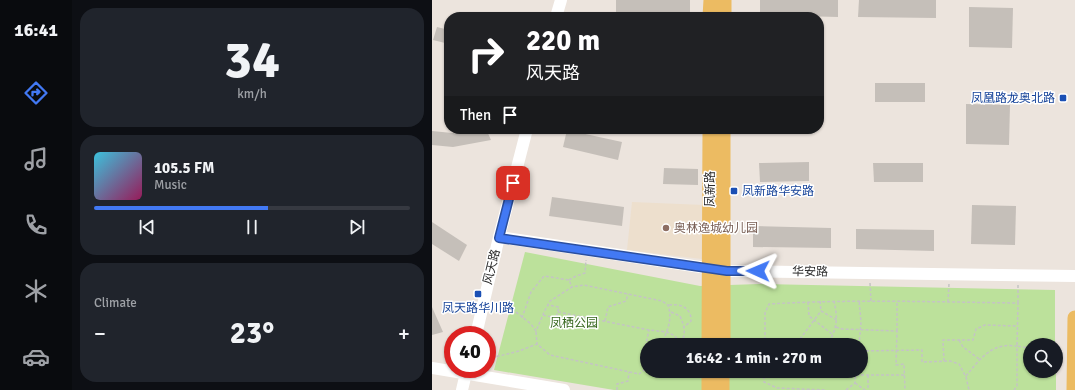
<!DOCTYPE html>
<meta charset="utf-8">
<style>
:root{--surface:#171b24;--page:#20242c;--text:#f1f3f6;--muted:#9ea1a6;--line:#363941;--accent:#4279f4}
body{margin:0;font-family:Signika,"Noto Sans SC",sans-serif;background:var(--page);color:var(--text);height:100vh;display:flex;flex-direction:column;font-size:15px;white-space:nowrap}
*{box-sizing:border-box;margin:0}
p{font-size:13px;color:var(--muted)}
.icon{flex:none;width:22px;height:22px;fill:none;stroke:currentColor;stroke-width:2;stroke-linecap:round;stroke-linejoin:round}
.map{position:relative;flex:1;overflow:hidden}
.sheet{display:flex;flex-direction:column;gap:8px;padding:8px;background:#0d0f14;width:360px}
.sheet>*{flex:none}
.banner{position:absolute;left:12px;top:12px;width:380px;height:122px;border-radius:16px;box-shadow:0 1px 3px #0004;background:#202124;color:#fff;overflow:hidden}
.fabs{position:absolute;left:591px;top:338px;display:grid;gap:8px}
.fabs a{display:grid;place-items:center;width:40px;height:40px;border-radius:50%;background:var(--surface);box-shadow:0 1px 3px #0004;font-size:20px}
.speed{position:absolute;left:12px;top:326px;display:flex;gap:8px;font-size:20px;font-weight:700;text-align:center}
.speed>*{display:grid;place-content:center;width:52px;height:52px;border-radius:50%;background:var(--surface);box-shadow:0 1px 3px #0004;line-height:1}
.speed .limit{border:6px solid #d22;background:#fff;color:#111}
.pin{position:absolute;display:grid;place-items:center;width:34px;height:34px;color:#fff;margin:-17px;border-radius:8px;box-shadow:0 2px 6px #0006}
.me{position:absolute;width:44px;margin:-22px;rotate:271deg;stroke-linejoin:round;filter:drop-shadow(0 0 3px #0008)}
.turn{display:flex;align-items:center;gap:14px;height:84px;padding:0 16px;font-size:18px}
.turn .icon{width:52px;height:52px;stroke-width:2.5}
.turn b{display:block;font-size:28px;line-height:34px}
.then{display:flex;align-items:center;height:38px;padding:0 16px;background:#0003;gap:8px;font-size:15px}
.big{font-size:30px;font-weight:700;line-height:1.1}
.sheet .tile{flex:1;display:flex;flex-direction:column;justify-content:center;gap:6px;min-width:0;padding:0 14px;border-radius:16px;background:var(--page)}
.sheet .dial{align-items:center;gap:0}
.dial b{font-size:52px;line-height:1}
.song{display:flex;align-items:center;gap:12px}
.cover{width:48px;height:48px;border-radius:6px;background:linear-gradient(135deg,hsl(190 70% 55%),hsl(330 70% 35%))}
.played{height:4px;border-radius:2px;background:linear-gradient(90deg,var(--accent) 55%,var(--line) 55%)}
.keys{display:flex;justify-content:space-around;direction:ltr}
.heat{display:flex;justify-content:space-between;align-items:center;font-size:22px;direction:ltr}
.trip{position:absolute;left:208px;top:338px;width:228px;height:40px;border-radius:20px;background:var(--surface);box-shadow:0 1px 3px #0004;font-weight:700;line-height:40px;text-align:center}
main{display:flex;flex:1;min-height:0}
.dock{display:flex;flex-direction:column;width:72px;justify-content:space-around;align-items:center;background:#090b0e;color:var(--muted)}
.dock .icon{width:28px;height:28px}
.dock .current{color:var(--accent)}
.dock b{font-size:18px;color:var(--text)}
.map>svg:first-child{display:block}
.education{fill:#eddfcd}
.green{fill:#bce19b;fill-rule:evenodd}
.building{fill:#c5bfb9}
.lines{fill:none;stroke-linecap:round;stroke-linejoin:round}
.path{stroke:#c4c4c4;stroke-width:1.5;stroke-dasharray:3 2;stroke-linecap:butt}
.minor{stroke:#fff;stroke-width:12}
.major{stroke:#ecbb62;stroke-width:15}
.route-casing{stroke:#2b4f9f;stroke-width:10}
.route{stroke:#4279f4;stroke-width:7}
.transit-dot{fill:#1a4fb4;stroke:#fff;stroke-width:1.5}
.education-dot{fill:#8d6e63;stroke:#fff;stroke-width:1.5}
.labels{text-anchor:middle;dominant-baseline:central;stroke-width:3;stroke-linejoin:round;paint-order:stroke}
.transit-label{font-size:12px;fill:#164399;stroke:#fff;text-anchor:end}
.street-label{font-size:12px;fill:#2b2b2b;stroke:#fff}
.education-label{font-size:12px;fill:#785e54;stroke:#fff;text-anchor:start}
.park-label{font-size:12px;fill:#35661c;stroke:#fff}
</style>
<main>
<nav class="dock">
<b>16:41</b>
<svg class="icon current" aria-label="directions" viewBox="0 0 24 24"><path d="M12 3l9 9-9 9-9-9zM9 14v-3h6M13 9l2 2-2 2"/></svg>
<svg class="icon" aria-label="music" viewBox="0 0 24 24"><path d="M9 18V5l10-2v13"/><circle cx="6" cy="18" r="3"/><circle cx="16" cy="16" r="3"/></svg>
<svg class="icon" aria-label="phone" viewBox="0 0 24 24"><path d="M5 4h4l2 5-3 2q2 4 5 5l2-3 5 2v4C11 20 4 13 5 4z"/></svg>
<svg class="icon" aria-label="climate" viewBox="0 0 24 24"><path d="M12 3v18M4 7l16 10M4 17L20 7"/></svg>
<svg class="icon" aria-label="car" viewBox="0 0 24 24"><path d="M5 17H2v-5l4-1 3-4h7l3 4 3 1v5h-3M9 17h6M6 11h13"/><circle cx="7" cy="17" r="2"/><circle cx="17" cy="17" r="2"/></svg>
</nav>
<section class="sheet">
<div class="tile dial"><b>34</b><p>km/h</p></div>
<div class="tile">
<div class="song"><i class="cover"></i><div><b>105.5 FM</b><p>Music</p></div></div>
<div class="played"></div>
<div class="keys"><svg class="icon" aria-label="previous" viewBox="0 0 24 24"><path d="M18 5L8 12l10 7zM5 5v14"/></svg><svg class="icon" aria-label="pause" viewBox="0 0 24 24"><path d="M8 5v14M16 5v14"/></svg><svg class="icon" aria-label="next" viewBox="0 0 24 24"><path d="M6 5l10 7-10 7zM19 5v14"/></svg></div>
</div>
<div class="tile"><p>Climate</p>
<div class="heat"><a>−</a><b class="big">23°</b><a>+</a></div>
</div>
</section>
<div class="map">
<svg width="643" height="390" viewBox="0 0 643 390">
<rect width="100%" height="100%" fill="#ece4dd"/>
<polygon class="education" points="200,202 272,205 270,259 195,250"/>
<path class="green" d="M93,252l175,34 59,-2 296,6v55h-25v26h26v19h-442l-120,-20zM215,345h214v26h-214z"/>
<g class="building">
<rect x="184" y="0" width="74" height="17"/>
<polygon points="328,0 406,0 406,17 328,15"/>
<polygon points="427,0 504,0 504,18 426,17"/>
<polygon points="537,7 581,8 580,48 537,47"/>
<polygon points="5,27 17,30 17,44 1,40"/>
<rect x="443" y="83" width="50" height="19"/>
<polygon points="534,104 578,105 577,145 534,144"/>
<polygon points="36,129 54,129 59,140 21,147 0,145 0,131 20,133"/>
<polygon points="135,130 190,142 186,160 131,147"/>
<polygon points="377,162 377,181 328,182 327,163"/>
<polygon points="441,163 491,163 491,182 442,182"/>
<polygon points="232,168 266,169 266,185 231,184"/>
<polygon points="120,197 192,207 190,226 117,216"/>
<polygon points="540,205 584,206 583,245 539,244"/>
<polygon points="0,222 35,245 27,261 0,244"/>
<polygon points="321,226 399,228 399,248 321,247"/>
<polygon points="424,229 502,230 502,251 424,249"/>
<polygon points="0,307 11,332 0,335"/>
</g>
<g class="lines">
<g class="path">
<polyline points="137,280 144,276 153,273 154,260"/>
<polyline points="438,283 439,301"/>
<polyline points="586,285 586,303"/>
<polyline points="388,301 389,311"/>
<polyline points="376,302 377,316 400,334"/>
<polyline points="516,302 517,284"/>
<path d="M61,303l18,5 20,16 5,7 9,-21 5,-9 22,-14 12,-2 78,16 6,4c5,14 -1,27 -7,40"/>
<path d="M237,305c8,-1 17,0 21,9 1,2 1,5 1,7l-7,6"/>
<polyline points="126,312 217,330 235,332 243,336 249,345"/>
<path d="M239,312l9,4c5,12 6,16 1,29"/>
<polyline points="111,315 124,318 127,307 116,305"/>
<polyline points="90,318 99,292 112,276 137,280 140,287"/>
<polyline points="173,321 176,307 194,301 196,294"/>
<polyline points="404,327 410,329 465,331 464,365 472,364 473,390"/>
<polyline points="465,331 465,301"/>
<polyline points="104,332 105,344 118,355 207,374 215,368"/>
<polyline points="354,340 355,345"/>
<polyline points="527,340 531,347 547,359"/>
<polyline points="345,341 345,345"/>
<polyline points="333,342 368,339 389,311 405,320"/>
<path d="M333,345v-32l4,-9c83,-5 166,-2 249,-1l-1,43 13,2"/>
<path d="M393,345c4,-2 4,-4 6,-7 7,-13 6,-23 3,-37"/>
<polyline points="427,345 429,322 427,300"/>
<polyline points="429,351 490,350 490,362 518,361 527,364 534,377 537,390"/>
<polyline points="624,352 631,353"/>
<polyline points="215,354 212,353 217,330"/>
<polyline points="55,359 87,351 105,344"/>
<polyline points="512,361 511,340 541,340 544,329 553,325 585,326"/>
<polyline points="332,371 332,382 345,388 394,390"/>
<polyline points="424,375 473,375"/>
<polyline points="436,375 436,390"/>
<path d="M534,376c10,-12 21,-28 38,-30 4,-1 9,0 13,0v40l-3,4"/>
<polyline points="423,383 433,390"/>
<polyline points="185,390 185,384 196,381 197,372"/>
<polyline points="414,390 423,383 424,371"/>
</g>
<g class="minor">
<polyline points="124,17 129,0"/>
<polyline points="67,237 295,271 643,276"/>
<polyline points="44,335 67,237 95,129"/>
<polyline points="0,368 132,390"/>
<polyline points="30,390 35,369"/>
</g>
<g class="major">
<polyline points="278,17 279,0"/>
<polyline points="292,17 292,0"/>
<polyline points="277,345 278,129"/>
<polyline points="291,345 291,129"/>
<polyline points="277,390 277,371"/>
<polyline points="290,390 290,371"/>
<polyline points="642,390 643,318"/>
</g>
</g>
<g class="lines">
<defs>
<polyline id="route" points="81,183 67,238 295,271 326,271"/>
</defs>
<use href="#route" class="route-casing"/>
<use href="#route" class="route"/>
</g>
<g class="transit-dot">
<rect x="627" y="94" width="8" height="8" rx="2"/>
<rect x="298" y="187" width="8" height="8" rx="2"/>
<rect x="42" y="290" width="8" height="8" rx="2"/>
</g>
<circle class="education-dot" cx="234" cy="228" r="4"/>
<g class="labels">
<g class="transit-label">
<text x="623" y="98">凤凰路龙奥北路</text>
<text x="310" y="191" text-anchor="start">凤新路华安路</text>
<text x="46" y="308" text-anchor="middle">凤天路华川路</text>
</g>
<g class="street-label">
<text transform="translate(278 189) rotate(-90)">凤新路</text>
<text transform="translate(60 267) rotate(-76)">风天路</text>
<text transform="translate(378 272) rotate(1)">华安路</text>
</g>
<g class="education-label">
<text x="242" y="228">奥林逸城幼儿园</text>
</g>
<g class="park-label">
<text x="142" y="323">凤栖公园</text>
</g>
</g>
</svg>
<div class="fabs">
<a><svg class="icon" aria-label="search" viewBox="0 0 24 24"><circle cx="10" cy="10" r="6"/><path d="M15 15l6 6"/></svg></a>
</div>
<div class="speed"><div class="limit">40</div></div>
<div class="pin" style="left:81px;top:183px;background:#d93025"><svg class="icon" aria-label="arrive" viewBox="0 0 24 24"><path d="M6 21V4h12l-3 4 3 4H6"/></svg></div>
<svg class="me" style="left:326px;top:271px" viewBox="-20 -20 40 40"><path d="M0-17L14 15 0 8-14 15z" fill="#4279f4" stroke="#fff" stroke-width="4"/></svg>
<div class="trip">16:42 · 1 min · 270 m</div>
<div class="banner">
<div class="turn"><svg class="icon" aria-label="right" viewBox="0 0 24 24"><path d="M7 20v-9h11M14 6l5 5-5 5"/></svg><div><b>220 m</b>风天路</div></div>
<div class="then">Then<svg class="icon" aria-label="arrive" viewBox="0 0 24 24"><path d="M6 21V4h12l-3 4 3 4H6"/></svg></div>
</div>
</div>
</main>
